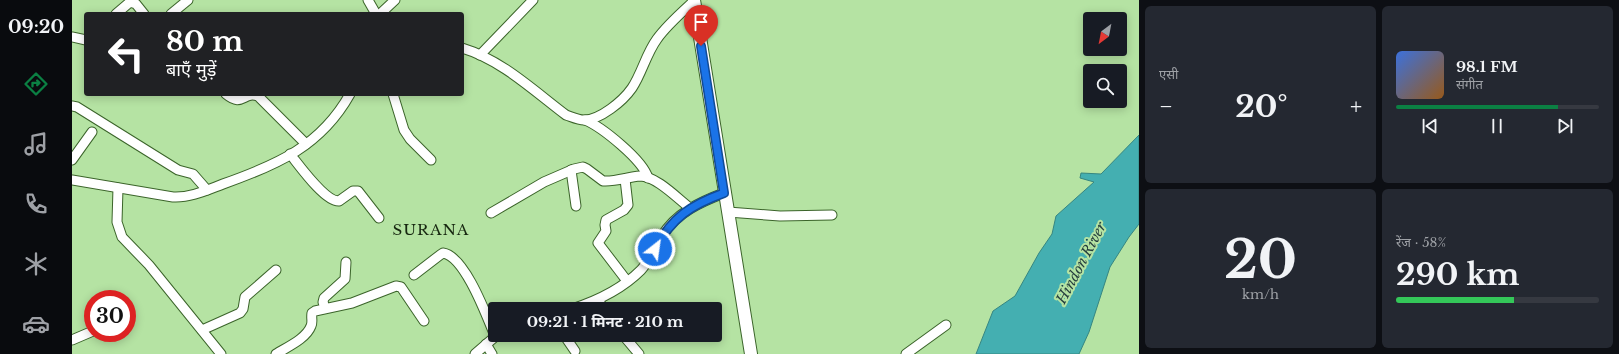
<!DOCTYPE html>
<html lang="hi">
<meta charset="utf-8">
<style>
:root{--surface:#171b24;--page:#242831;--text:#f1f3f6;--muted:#9ea1a6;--line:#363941;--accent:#0b8043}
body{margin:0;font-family:"Libre Baskerville","Noto Sans Devanagari",serif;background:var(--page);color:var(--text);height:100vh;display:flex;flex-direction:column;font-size:15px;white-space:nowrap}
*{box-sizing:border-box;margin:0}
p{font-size:13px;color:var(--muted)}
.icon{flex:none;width:22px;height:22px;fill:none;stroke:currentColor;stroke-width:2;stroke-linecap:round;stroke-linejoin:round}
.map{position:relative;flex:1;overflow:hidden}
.drawer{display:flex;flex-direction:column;gap:6px;padding:6px;background:#0d0f14;width:480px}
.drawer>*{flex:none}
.guide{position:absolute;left:12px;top:12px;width:380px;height:84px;border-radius:4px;box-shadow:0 2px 10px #0003;background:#202124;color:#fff;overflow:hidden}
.needle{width:26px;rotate:212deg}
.tools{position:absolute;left:1011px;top:12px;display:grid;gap:8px}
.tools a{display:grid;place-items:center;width:44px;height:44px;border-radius:4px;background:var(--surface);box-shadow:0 2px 10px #0003;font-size:20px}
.speed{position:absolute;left:12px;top:290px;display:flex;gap:8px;font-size:20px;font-weight:700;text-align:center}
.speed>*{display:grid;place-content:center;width:52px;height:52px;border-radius:50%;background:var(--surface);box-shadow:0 2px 10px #0003;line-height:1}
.speed .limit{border:6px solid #d22;background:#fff;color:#111}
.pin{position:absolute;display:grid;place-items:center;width:34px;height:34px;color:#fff;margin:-41px -17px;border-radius:50% 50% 50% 0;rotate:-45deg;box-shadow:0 0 4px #0007}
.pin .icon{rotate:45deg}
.me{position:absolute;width:44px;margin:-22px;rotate:30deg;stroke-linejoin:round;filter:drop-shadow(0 0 3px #0008)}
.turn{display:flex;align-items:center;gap:14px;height:84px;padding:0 16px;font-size:18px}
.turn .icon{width:52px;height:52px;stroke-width:2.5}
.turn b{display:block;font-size:28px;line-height:34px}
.big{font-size:30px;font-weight:700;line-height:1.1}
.drawer .tile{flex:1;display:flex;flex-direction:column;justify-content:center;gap:6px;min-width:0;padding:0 14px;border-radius:6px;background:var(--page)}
.drawer .dial{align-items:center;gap:0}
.dial b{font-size:52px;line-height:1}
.song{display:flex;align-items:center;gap:12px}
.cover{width:48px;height:48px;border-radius:6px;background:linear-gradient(135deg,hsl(220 70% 55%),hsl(30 70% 35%))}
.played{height:4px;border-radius:2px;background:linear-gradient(90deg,var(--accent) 80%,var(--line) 80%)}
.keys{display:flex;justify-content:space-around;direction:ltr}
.heat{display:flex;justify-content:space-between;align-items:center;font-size:22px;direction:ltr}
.charge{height:6px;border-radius:3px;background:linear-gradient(90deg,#34c759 58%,var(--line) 0)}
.drawer .tiles{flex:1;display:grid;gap:6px;grid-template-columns:repeat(2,1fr)}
.trip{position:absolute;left:416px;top:302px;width:234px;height:40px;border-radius:4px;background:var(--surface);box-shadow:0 2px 10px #0003;font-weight:700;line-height:40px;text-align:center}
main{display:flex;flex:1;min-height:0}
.dock{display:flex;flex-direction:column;width:72px;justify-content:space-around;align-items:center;background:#090b0e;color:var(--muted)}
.dock .icon{width:28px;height:28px}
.dock .current{color:var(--accent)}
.dock b{font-size:18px;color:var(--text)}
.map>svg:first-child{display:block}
.water{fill:#44afb1;stroke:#368681}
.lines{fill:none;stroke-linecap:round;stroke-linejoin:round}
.minor-casing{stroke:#3b642a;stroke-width:11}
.tertiary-casing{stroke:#3b642a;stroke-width:14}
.minor{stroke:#fff;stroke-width:9}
.tertiary{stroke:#fff;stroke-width:12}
.route-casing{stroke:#114b97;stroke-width:10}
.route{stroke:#1a73e8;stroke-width:7}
.labels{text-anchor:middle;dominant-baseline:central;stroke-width:4;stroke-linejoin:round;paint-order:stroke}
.water-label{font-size:14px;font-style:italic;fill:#253e3e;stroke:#b5e3a3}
.quarter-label{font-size:15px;letter-spacing:1px;fill:#172810;stroke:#b5e3a3}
</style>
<main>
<nav class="dock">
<b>09:20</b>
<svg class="icon current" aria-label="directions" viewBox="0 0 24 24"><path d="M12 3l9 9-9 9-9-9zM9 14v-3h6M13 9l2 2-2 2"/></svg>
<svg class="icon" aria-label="music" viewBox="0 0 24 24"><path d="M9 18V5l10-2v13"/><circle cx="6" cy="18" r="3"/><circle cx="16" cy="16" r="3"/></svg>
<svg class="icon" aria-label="phone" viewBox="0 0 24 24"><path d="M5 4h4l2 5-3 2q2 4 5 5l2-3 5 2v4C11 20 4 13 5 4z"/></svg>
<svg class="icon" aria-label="climate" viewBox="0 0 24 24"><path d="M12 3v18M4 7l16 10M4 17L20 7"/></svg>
<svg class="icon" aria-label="car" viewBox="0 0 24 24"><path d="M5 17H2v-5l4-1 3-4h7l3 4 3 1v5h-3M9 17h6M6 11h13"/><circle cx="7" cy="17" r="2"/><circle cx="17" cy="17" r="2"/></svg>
</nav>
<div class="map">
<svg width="1067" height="354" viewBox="0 0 1067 354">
<rect width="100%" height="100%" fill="#b5e3a3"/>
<polygon class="water" points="1067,135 1067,224 1057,237 1038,267 1017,332 1007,354 904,354 921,311 943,296 967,253 980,234 984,216 1022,182 1008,178 1009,173 1029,174"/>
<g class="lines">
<defs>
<g id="minor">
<polyline points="296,0 304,14"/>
<polyline points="44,14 58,2 64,4 72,14"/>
<polyline points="99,14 116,0"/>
<polyline points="308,14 323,0"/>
<polyline points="0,37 14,40"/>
<path d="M390,48c40,12 72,43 104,67 6,2 12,5 18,5 16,0 39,-19 48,-32 10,-15 14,-34 25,-49 10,-14 24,-26 37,-38"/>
<polyline points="408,55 461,0"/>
<path d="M154,94c17,14 17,-3 32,2l48,48"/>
<polyline points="321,94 332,130 338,139 359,160"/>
<polyline points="0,106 5,107 106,170 121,174 135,190"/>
<path d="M513,120c17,7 58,40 63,58"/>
<path d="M218,154c9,11 35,48 49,47l14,-10h5l21,27"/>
<polyline points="0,160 20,132"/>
<polyline points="499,170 504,206"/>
<polyline points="553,179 556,205 552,210 534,220 533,225 534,231 526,243 555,281"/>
<path d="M0,180l101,17c17,1 34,-7 50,-13 54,-19 98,-38 127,-90"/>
<polyline points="46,188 45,222 50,237 77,265 149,354"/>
<polyline points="656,212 708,216 760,215"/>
<path d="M419,213l53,-31 30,-13 9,-2 4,2 16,12c12,1 25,-4 37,-5 16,0 37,22 50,32"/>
<path d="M342,275l26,-20 3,-2c22,3 44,64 52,83"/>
<polyline points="526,300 532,309"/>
<polyline points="253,308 251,302 252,298 273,279 274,262"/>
<path d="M500,309c25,-8 50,-20 69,-39 9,-10 14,-23 21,-34 14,-23 38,-34 62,-43"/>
<polyline points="130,330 168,313 171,309 173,297 204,270"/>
<polyline points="492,335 503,351"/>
<polyline points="551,335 567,354"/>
<polyline points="0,340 21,331"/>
<polyline points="414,344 420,354"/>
<path d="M204,354c11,-7 30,-15 35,-28 2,-4 0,-8 1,-13l3,-2 37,-8 44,-17 5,1 23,34"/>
<polyline points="403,354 425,335"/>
<polyline points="834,354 874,325"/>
</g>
<polyline id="tertiary" points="622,0 679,354"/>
</defs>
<use href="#minor" class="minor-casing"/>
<use href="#tertiary" class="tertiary-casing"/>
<use href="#minor" class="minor"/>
<use href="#tertiary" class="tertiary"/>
</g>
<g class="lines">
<defs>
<path id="route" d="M583,249c17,-32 36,-44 69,-56l-23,-147"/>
</defs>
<use href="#route" class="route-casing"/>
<use href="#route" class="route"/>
</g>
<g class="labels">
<g class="water-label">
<text transform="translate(1009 263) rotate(-62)">Hindon River</text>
</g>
<g class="quarter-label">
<text x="359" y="229">SURANA</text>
</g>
</g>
</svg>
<div class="tools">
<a><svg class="needle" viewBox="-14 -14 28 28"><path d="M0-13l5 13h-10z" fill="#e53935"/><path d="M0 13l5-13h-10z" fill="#9ea1a6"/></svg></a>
<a><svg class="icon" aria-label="search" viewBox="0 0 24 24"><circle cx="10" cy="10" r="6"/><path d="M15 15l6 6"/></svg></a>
</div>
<div class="speed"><div class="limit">30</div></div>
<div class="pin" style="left:629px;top:46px;background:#d93025"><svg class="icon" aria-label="arrive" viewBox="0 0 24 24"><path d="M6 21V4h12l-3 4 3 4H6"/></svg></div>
<svg class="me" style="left:583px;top:249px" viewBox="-20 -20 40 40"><circle r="17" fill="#1a73e8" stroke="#fff" stroke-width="3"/><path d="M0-11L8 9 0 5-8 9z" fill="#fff"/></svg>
<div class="trip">09:21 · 1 मिनट · 210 m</div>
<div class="guide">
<div class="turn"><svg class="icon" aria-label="left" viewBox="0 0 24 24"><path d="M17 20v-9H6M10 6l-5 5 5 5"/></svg><div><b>80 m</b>बाएँ मुड़ें</div></div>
</div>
</div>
<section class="drawer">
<div class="tiles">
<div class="tile"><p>एसी</p>
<div class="heat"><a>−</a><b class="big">20°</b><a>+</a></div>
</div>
<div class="tile">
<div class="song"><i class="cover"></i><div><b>98.1 FM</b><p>संगीत</p></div></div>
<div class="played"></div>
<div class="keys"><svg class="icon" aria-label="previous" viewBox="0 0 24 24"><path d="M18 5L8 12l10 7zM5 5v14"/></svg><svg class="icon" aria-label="pause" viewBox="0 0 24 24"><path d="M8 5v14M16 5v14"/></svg><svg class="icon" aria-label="next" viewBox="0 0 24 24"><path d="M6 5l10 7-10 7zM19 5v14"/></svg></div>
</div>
<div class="tile dial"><b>20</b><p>km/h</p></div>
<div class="tile"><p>रेंज · 58%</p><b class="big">290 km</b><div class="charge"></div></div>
</div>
</section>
</main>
